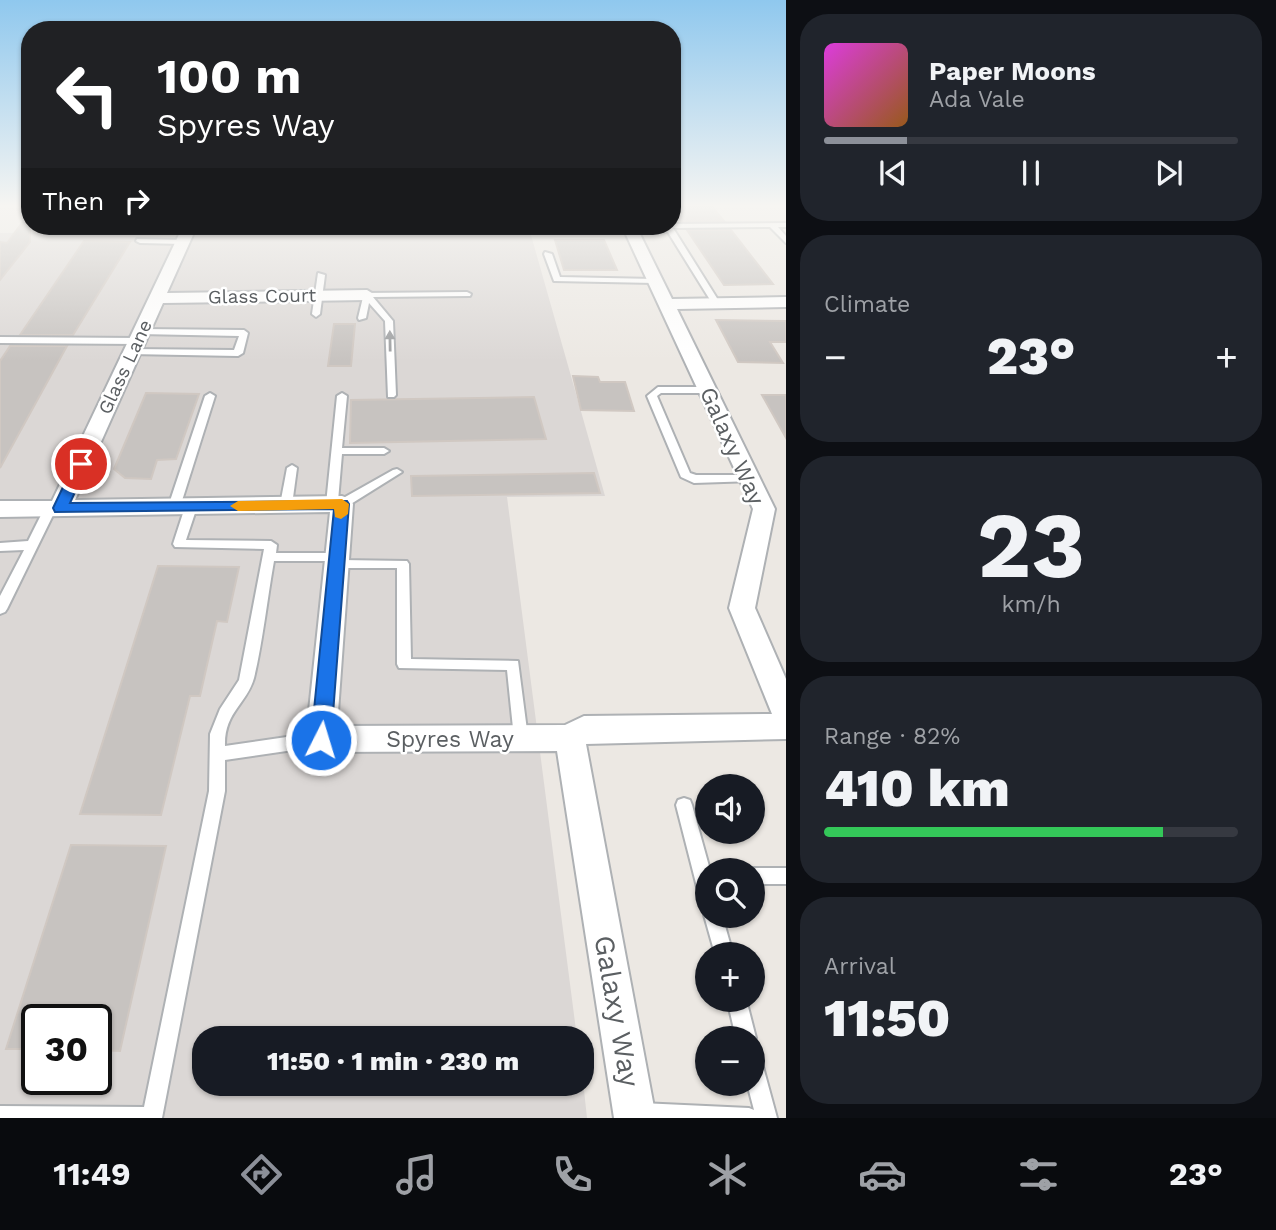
<!DOCTYPE html>
<meta charset="utf-8">
<style>
:root{--surface:#171b24;--page:#20242c;--text:#f1f3f6;--muted:#9ea1a6;--line:#363941;--accent:#8c9099}
body{margin:0;font-family:"Work Sans",sans-serif;background:var(--page);color:var(--text);height:100vh;display:flex;flex-direction:column;font-size:26px;white-space:nowrap}
*{box-sizing:border-box;margin:0}
p{font-size:23px;color:var(--muted)}
.icon{flex:none;width:38px;height:38px;fill:none;stroke:currentColor;stroke-width:2;stroke-linecap:round;stroke-linejoin:round}
.map{position:relative;flex:1;overflow:hidden}
.drawer{display:flex;flex-direction:column;gap:14px;padding:14px;background:#0d0f14;width:490px}
.drawer>*{flex:none}
.top-card{position:absolute;left:21px;top:21px;width:660px;height:214px;border-radius:28px;box-shadow:0 2px 5px #0004;background:#202124;color:#fff;overflow:hidden}
.tools{position:absolute;left:695px;top:774px;display:grid;gap:14px}
.tools a{display:grid;place-items:center;width:70px;height:70px;border-radius:50%;background:var(--surface);box-shadow:0 2px 5px #0004;font-size:35px}
.speed{position:absolute;left:21px;top:1004px;display:flex;gap:14px;font-size:35px;font-weight:700;text-align:center}
.speed>*{display:grid;place-content:center;width:91px;height:91px;border-radius:50%;background:var(--surface);box-shadow:0 2px 5px #0004;line-height:1}
.speed .limit{border:4px solid #111;border-radius:10px;background:#fff;color:#111}
.pin{position:absolute;display:grid;place-items:center;width:60px;height:60px;color:#fff;margin:-30px;border:4px solid #fff;border-radius:50%;box-shadow:0 2px 7px #0007}
.me{position:absolute;width:77px;margin:-38px;rotate:5deg;stroke-linejoin:round;filter:drop-shadow(0 0 5px #0008)}
.turn{display:flex;align-items:center;gap:24px;height:147px;padding:0 21px;font-size:32px}
.turn .icon{width:91px;height:91px;stroke-width:2.5}
.turn b{display:block;font-size:49px;line-height:60px}
.then{display:flex;align-items:center;height:66px;padding:0 21px;background:#0003;gap:14px;font-size:26px}
.big{font-size:52px;font-weight:800;line-height:1.1}
.drawer .tile{flex:1;display:flex;flex-direction:column;justify-content:center;gap:10px;min-width:0;padding:0 24px;border-radius:28px;background:var(--page)}
.drawer .dial{align-items:center;gap:0}
.dial b{font-size:91px;line-height:1}
.song{display:flex;align-items:center;gap:21px}
.cover{width:84px;height:84px;border-radius:10px;background:linear-gradient(135deg,hsl(300 70% 55%),hsl(30 70% 35%))}
.played{height:7px;border-radius:4px;background:linear-gradient(90deg,var(--accent) 20%,var(--line) 20%)}
.keys{display:flex;justify-content:space-around;direction:ltr}
.heat{display:flex;justify-content:space-between;align-items:center;font-size:38px;direction:ltr}
.charge{height:10px;border-radius:5px;background:linear-gradient(90deg,#34c759 82%,var(--line) 0)}
.trip{position:absolute;left:192px;top:1026px;width:402px;height:70px;border-radius:28px;background:var(--surface);box-shadow:0 2px 5px #0004;font-weight:800;line-height:70px;text-align:center}
.tabs{display:flex;height:112px;justify-content:space-around;align-items:center;background:#090b0e;color:var(--muted)}
.tabs .icon{width:49px;height:49px}
.tabs .selected{color:var(--accent)}
.tabs b{font-size:32px;color:var(--text)}
main{display:flex;flex:1;min-height:0}
.map>svg:first-child{display:block}
.industrial{fill:#dbd7d5;fill-rule:evenodd}
.building{fill:#c7c3c0;stroke:#d0c8c2;stroke-width:2}
.lines{fill:none;stroke-linecap:round;stroke-linejoin:round}
.lane-casing{stroke:#aeb1b4;stroke-width:4}
.street-casing{stroke:#aeb1b4;stroke-width:4}
.lane{fill:#fff;fill-rule:evenodd}
.street{fill:#fff;fill-rule:evenodd}
.oneway{fill:#9d9fa1}
.route{fill:#1a73e8;stroke:#114b97;stroke-width:2}
.slow{fill:#f59e0b}
.labels{text-anchor:middle;dominant-baseline:central;stroke-width:5;stroke-linejoin:round;paint-order:stroke}
.far-street-label{font-size:19px;fill:#5b5f62;stroke:#fff}
.street-label{font-size:23px;fill:#5b5f62;stroke:#fff}
.near-street-label{font-size:28px;fill:#5b5f62;stroke:#fff}
</style>
<main>
<div class="map">
<svg width="786" height="1118" viewBox="0 0 786 1118">
<rect width="100%" height="100%" fill="#ece8e3"/>
<path class="industrial" d="M529,228l76,268 -98,1 70,541h-372v45l378,-2 4,37h-587v-885zM37,1020h59v60h-59z"/>
<g class="building">
<polygon points="672,205 711,205 724,221 681,221"/>
<polygon points="30,212 30,242 0,280 0,242 7,243"/>
<polygon points="687,230 731,230 773,284 724,285"/>
<polygon points="555,240 604,240 617,270 564,270"/>
<polygon points="84,241 130,242 73,335 20,335"/>
<polygon points="716,320 786,321 786,342 770,342 783,363 738,362"/>
<polygon points="334,324 355,324 351,366 328,366"/>
<polygon points="10,346 67,346 0,468 0,361"/>
<polygon points="573,376 598,377 600,382 625,382 634,411 581,410"/>
<polygon points="146,393 199,394 176,459 157,460 151,479 125,478 114,469"/>
<polygon points="762,395 786,395 786,438"/>
<polygon points="534,397 546,439 350,443 351,400"/>
<polygon points="594,473 600,493 412,496 411,476"/>
<polygon points="158,566 239,567 227,622 217,621 200,696 190,696 161,815 80,814"/>
<polygon points="71,845 166,846 120,1051 96,1050 96,1020 37,1020 37,1049 6,1049"/>
</g>
<g class="lines">
<defs>
<g id="lane">
<polygon points="786,223 786,227 778,227 786,236 786,243 770,227 673,228 720,303 716,305 712,303 666,229 665,232 656,233 540,232 536,230 540,228 656,229 661,226 672,226 672,224"/>
<polygon points="186,226 449,226 445,228 189,229 186,229"/>
<polygon points="137,239 183,240 187,242 183,244 140,243 136,241"/>
<polygon points="545,252 552,254 560,277 655,279 659,281 655,283 554,281 544,254"/>
<polygon points="318,273 325,275 320,314 316,317 312,314"/>
<polygon points="467,292 471,294 470,296 373,297 393,321 396,395 394,397 388,397 385,321 369,303 366,318 359,320 358,318 364,293"/>
<polygon points="142,329 244,330 248,333 243,353 238,356 129,354 127,352 132,349 234,350 239,336 139,334 138,332"/>
<polygon points="0,337 138,338 142,341 138,344 0,343"/>
<polygon points="658,387 708,387 713,390 708,393 661,393 657,396 690,473 696,475 750,475 754,477 756,479 754,481 694,483 681,477 647,396"/>
<polygon points="210,393 215,396 180,507 174,511 170,510 168,507 205,396"/>
<polygon points="342,393 347,396 342,448 384,448 389,451 384,454 342,454 338,501 393,470 397,469 402,472 346,507 342,508 337,505 332,508 326,504 337,396"/>
<polygon points="292,465 297,468 292,505 286,509 280,505 287,468"/>
<path d="M191,503l6,4 -11,33 85,1 6,4 -1,8h61l4,1 2,3 -1,3 65,1 2,3 2,95 107,2 10,77 -2,5 -5,1 -5,-1 -2,-5 -7,-68 -108,-2 -2,-4v-96h-60l-4,-1 -2,-3 1,-3h-58c-7,39 -11,79 -20,117 -7,26 -30,34 -29,68l96,-14 5,2 3,5 -3,5 -5,2 -96,14v31l-63,327h-162v-12l144,1 65,-316 1,-57 10,-25 19,-29 25,-131 -89,-2 -2,-3 12,-37z"/>
<polygon points="50,505 56,509 7,609 5,612 0,614 0,596 24,550 0,551 0,543 28,541 44,509"/>
<polygon points="684,798 690,800 692,805 710,870 707,870 707,900 701,897 698,891 676,805 678,800"/>
<polygon points="752,868 786,868 786,884 752,884 752,870 747,870"/>
<polygon points="707,909 707,915 722,915 733,954 715,954 704,915"/>
<polygon points="727,999 746,999 756,1038 753,1045 752,1038 736,1038"/>
<polygon points="752,1053 759,1056 762,1063 777,1118 633,1118 631,1113 634,1106 641,1103 749,1108 754,1110 747,1083 752,1083"/>
</g>
<polygon id="street" points="183,226 197,226 167,293 367,290 375,295 367,300 163,303 75,500 342,496 350,499 353,504 337,726 565,725 584,716 772,714 729,608 753,509 622,226 636,226 672,299 786,297 786,307 677,309 775,509 755,608 786,679 786,739 586,744 656,1118 614,1118 557,751 321,752 310,748 306,739 330,512 0,517 0,501 52,501"/>
</defs>
<use href="#lane" class="lane-casing"/>
<use href="#street" class="street-casing"/>
<use href="#lane" class="lane"/>
<use href="#street" class="street"/>
</g>
<defs><path id="oneway-solid" d="M-6-.8H1V-3.2L6.5 0L1 3.2V.8H-6Z" transform="scale(1.75)"/></defs>
<use class="oneway" href="#oneway-solid" transform="translate(390 341) rotate(-91)"/>
<linearGradient id="sky" x2="0" y2="1"><stop stop-color="#8fc8ee"/><stop offset="0.57" stop-color="#f6f5f2"/><stop offset="1" stop-color="#f6f5f2" stop-opacity="0"/></linearGradient>
<rect width="786" height="361" fill="url(#sky)"/>
<polygon class="route" points="81,459 88,464 70,503 347,501 349,504 331,740 328,746 321,748 314,746 311,740 334,509 55,512 53,508 74,464"/>
<polygon class="slow" points="342,499 349,504 348,514 341,519 335,517 334,509 238,511 230,506 238,501"/>
<g class="labels">
<g class="far-street-label">
<text transform="translate(262 296) rotate(-1)">Glass Court</text>
<text transform="translate(125 367) rotate(-65)">Glass Lane</text>
</g>
<g class="street-label">
<text transform="translate(732 446) rotate(66)">Galaxy Way</text>
<text x="450" y="739">Spyres Way</text>
</g>
<g class="near-street-label">
<text transform="translate(617 1011) rotate(80)">Galaxy Way</text>
</g>
</g>
</svg>
<div class="tools">
<a><svg class="icon" aria-label="sound" viewBox="0 0 24 24"><path d="M4 9h4l5-4v14l-5-4H4zM17 9q2 3 0 6"/></svg></a>
<a><svg class="icon" aria-label="search" viewBox="0 0 24 24"><circle cx="10" cy="10" r="6"/><path d="M15 15l6 6"/></svg></a>
<a>+</a>
<a>−</a>
</div>
<div class="speed"><div class="limit">30</div></div>
<div class="pin" style="left:81px;top:464px;background:#d93025"><svg class="icon" aria-label="arrive" viewBox="0 0 24 24"><path d="M6 21V4h12l-3 4 3 4H6"/></svg></div>
<svg class="me" style="left:321px;top:740px" viewBox="-20 -20 40 40"><circle r="17" fill="#1a73e8" stroke="#fff" stroke-width="3"/><path d="M0-11L8 9 0 5-8 9z" fill="#fff"/></svg>
<div class="trip">11:50 · 1 min · 230 m</div>
<div class="top-card">
<div class="turn"><svg class="icon" aria-label="left" viewBox="0 0 24 24"><path d="M17 20v-9H6M10 6l-5 5 5 5"/></svg><div><b>100 m</b>Spyres Way</div></div>
<div class="then">Then<svg class="icon" aria-label="right" viewBox="0 0 24 24"><path d="M7 20v-9h11M14 6l5 5-5 5"/></svg></div>
</div>
</div>
<section class="drawer">
<div class="tile">
<div class="song"><i class="cover"></i><div><b>Paper Moons</b><p>Ada Vale</p></div></div>
<div class="played"></div>
<div class="keys"><svg class="icon" aria-label="previous" viewBox="0 0 24 24"><path d="M18 5L8 12l10 7zM5 5v14"/></svg><svg class="icon" aria-label="pause" viewBox="0 0 24 24"><path d="M8 5v14M16 5v14"/></svg><svg class="icon" aria-label="next" viewBox="0 0 24 24"><path d="M6 5l10 7-10 7zM19 5v14"/></svg></div>
</div>
<div class="tile"><p>Climate</p>
<div class="heat"><a>−</a><b class="big">23°</b><a>+</a></div>
</div>
<div class="tile dial"><b>23</b><p>km/h</p></div>
<div class="tile"><p>Range · 82%</p><b class="big">410 km</b><div class="charge"></div></div>
<div class="tile"><p>Arrival</p><b class="big">11:50</b></div>
</section>
</main>
<nav class="tabs">
<b>11:49</b>
<svg class="icon selected" aria-label="directions" viewBox="0 0 24 24"><path d="M12 3l9 9-9 9-9-9zM9 14v-3h6M13 9l2 2-2 2"/></svg>
<svg class="icon" aria-label="music" viewBox="0 0 24 24"><path d="M9 18V5l10-2v13"/><circle cx="6" cy="18" r="3"/><circle cx="16" cy="16" r="3"/></svg>
<svg class="icon" aria-label="phone" viewBox="0 0 24 24"><path d="M5 4h4l2 5-3 2q2 4 5 5l2-3 5 2v4C11 20 4 13 5 4z"/></svg>
<svg class="icon" aria-label="climate" viewBox="0 0 24 24"><path d="M12 3v18M4 7l16 10M4 17L20 7"/></svg>
<svg class="icon" aria-label="car" viewBox="0 0 24 24"><path d="M5 17H2v-5l4-1 3-4h7l3 4 3 1v5h-3M9 17h6M6 11h13"/><circle cx="7" cy="17" r="2"/><circle cx="17" cy="17" r="2"/></svg>
<svg class="icon" aria-label="filters" viewBox="0 0 24 24"><path d="M4 7h16M4 17h16"/><circle cx="9" cy="7" r="2"/><circle cx="15" cy="17" r="2"/></svg>
<b>23°</b>
</nav>
